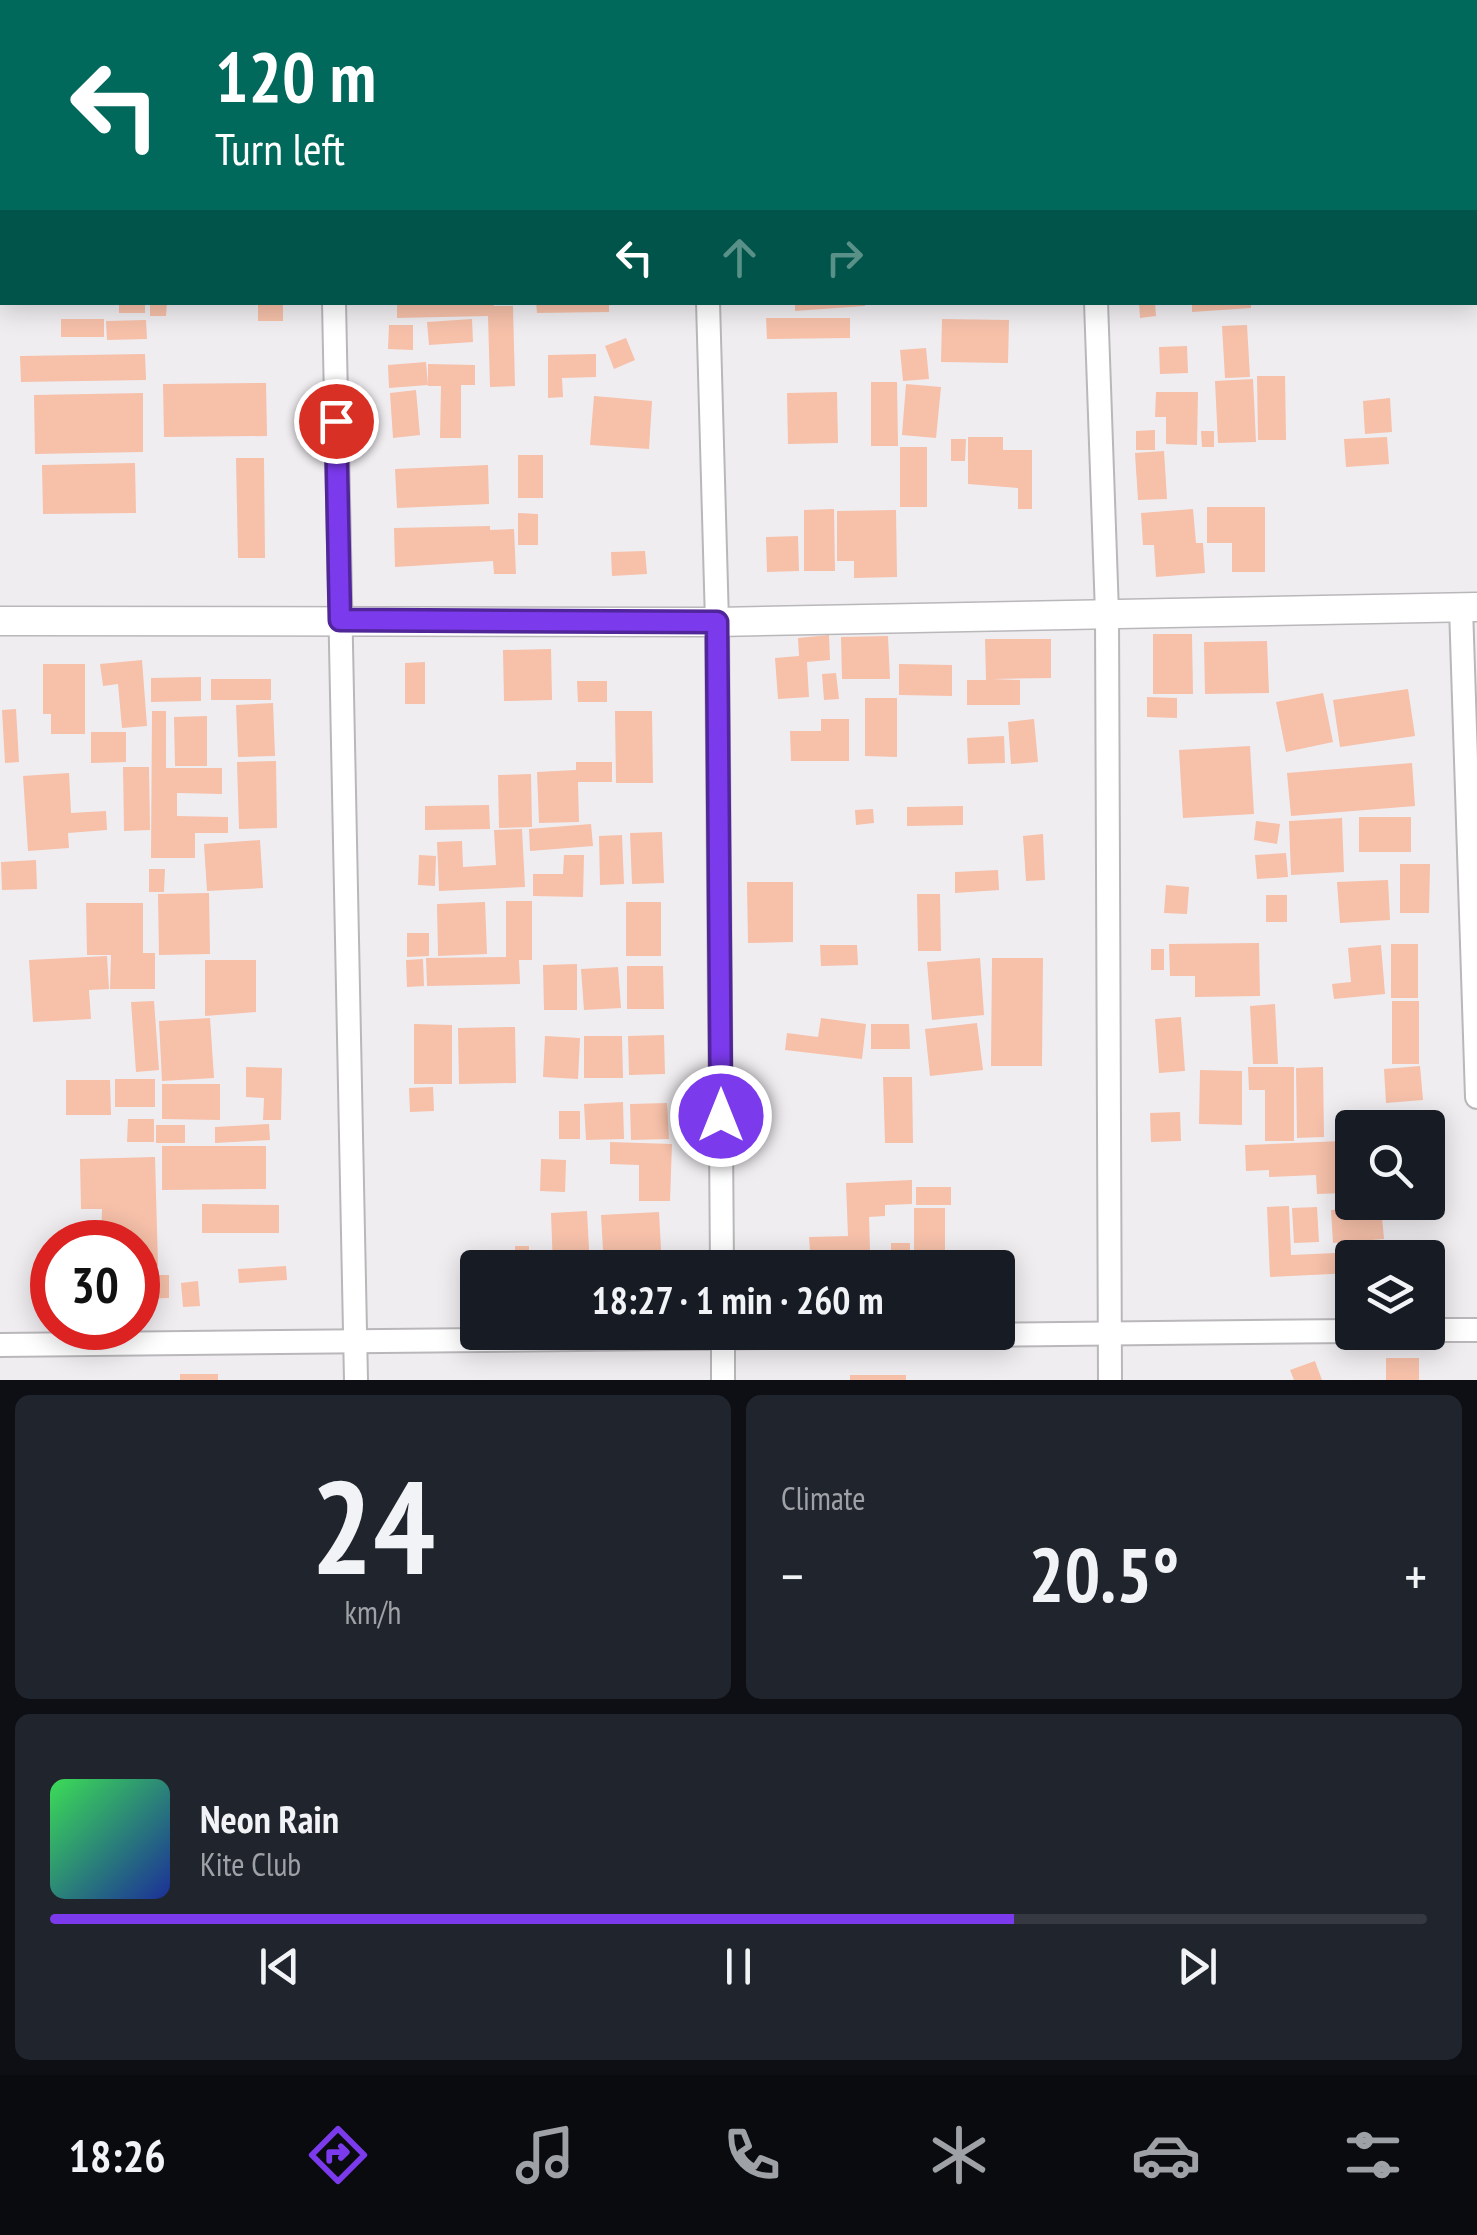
<!DOCTYPE html>
<meta charset="utf-8">
<style>
:root{--surface:#171b24;--page:#20242c;--text:#f1f3f6;--muted:#9ea1a6;--line:#363941;--accent:#7c3aed}
body{margin:0;font-family:"PT Sans Narrow",sans-serif;background:var(--page);color:var(--text);height:100vh;display:flex;flex-direction:column;font-size:38px;white-space:nowrap}
*{box-sizing:border-box;margin:0}
p{font-size:32px;color:var(--muted)}
.icon{flex:none;width:55px;height:55px;fill:none;stroke:currentColor;stroke-width:2;stroke-linecap:round;stroke-linejoin:round}
.map{position:relative;height:1380px;overflow:hidden}
.panel{display:flex;flex-direction:column;gap:15px;padding:15px;background:#0d0f14;flex:1}
.panel>*{flex:none}
.guide{position:absolute;left:0px;top:0px;width:1478px;height:305px;box-shadow:0 5px 25px #0003;background:#00695c;color:#fff;overflow:hidden}
.controls{position:absolute;left:1335px;top:1110px;display:grid;gap:20px}
.controls a{display:grid;place-items:center;width:110px;height:110px;border-radius:10px;background:var(--surface);box-shadow:0 5px 25px #0003;font-size:50px}
.speed{position:absolute;left:30px;top:1220px;display:flex;gap:20px;font-size:50px;font-weight:700;text-align:center}
.speed>*{display:grid;place-content:center;width:130px;height:130px;border-radius:50%;background:var(--surface);box-shadow:0 5px 25px #0003;line-height:1}
.speed .limit{border:15px solid #d22;background:#fff;color:#111}
.pin{position:absolute;display:grid;place-items:center;width:85px;height:85px;color:#fff;margin:-42px;border:5px solid #fff;border-radius:50%;box-shadow:0 2px 10px #0007}
.me{position:absolute;width:110px;margin:-55px;rotate:0deg;stroke-linejoin:round;filter:drop-shadow(0 0 8px #0008)}
.turn{display:flex;align-items:center;gap:35px;height:210px;padding:0 50px;font-size:45px}
.turn .icon{width:130px;height:130px;stroke-width:2.5}
.turn b{display:block;font-size:70px;line-height:85px}
.lanes{display:flex;align-items:center;height:95px;padding:0 50px;background:#0003;justify-content:center;gap:50px;direction:ltr}
.lanes .off{opacity:.35}
.big{font-size:75px;font-weight:700;line-height:1.1}
.panel .widget{flex:1;display:flex;flex-direction:column;justify-content:center;gap:15px;min-width:0;padding:0 35px;border-radius:15px;background:var(--page)}
.panel .dial{align-items:center;gap:0}
.dial b{font-size:130px;line-height:1}
.song{display:flex;align-items:center;gap:30px}
.cover{width:120px;height:120px;border-radius:15px;background:linear-gradient(135deg,hsl(130 70% 55%),hsl(230 70% 35%))}
.played{height:10px;border-radius:5px;background:linear-gradient(90deg,var(--accent) 70%,var(--line) 70%)}
.keys{display:flex;justify-content:space-around;direction:ltr}
.heat{display:flex;justify-content:space-between;align-items:center;font-size:55px;direction:ltr}
.panel .tiles{flex:1;display:grid;gap:15px;grid-template-columns:1fr 1fr}
.widget:last-child{grid-column:span 2}
.trip{position:absolute;left:460px;top:1250px;width:555px;height:100px;border-radius:10px;background:var(--surface);box-shadow:0 5px 25px #0003;font-weight:700;line-height:100px;text-align:center}
.tab-bar{display:flex;height:160px;justify-content:space-around;align-items:center;background:#090b0e;color:var(--muted)}
.tab-bar .icon{width:70px;height:70px}
.tab-bar .on{color:var(--accent)}
.tab-bar b{font-size:45px;color:var(--text)}
.map>svg:first-child{display:block}
.building{fill:#f6c0a9}
.lines{fill:none;stroke-linecap:round;stroke-linejoin:round}
.minor-casing{stroke:#bab7bb;stroke-width:26}
.tertiary-casing{stroke:#bab7bb;stroke-width:31}
.minor{stroke:#fff;stroke-width:22}
.tertiary{stroke:#fff;stroke-width:28}
.route-casing{stroke:#51269a;stroke-width:25}
.route{stroke:#7c3aed;stroke-width:18}
</style>
<div class="map">
<svg width="1477" height="1380" viewBox="0 0 1477 1380">
<rect width="100%" height="100%" fill="#f0edf1"/>
<g class="building">
<rect x="119" y="302" width="26" height="11"/>
<polygon points="150,302 167,302 166,316 150,316"/>
<rect x="258" y="302" width="25" height="19"/>
<polygon points="397,302 494,302 494,306 513,306 515,386 490,387 488,316 397,318"/>
<polygon points="536,302 609,302 609,312 537,313"/>
<polygon points="795,302 865,302 865,306 795,311"/>
<polygon points="1139,302 1155,302 1156,316 1140,318"/>
<polygon points="1192,302 1251,302 1251,308 1192,312"/>
<polygon points="766,318 850,318 850,338 767,339"/>
<rect x="61" y="319" width="43" height="18"/>
<polygon points="472,319 473,342 429,345 427,322"/>
<polygon points="942,319 1009,320 1008,363 941,362"/>
<polygon points="146,320 147,339 107,340 106,321"/>
<polygon points="389,325 413,325 413,350 388,349"/>
<polygon points="1247,325 1250,377 1225,378 1222,326"/>
<polygon points="626,338 635,360 614,369 605,346"/>
<polygon points="1187,346 1188,373 1160,374 1159,347"/>
<polygon points="926,348 929,379 903,381 900,350"/>
<polygon points="145,354 146,380 21,382 20,356"/>
<polygon points="596,354 596,377 562,378 563,397 548,398 548,355"/>
<polygon points="426,362 428,385 389,388 388,365"/>
<polygon points="428,364 475,365 475,385 461,385 461,438 440,438 441,386 428,386"/>
<polygon points="1257,376 1285,376 1286,440 1258,440"/>
<polygon points="1253,379 1256,442 1218,443 1215,381"/>
<polygon points="871,382 897,382 898,446 871,446"/>
<polygon points="266,383 267,436 164,437 163,384"/>
<polygon points="906,384 941,387 936,438 902,435"/>
<polygon points="416,390 420,435 393,438 390,393"/>
<polygon points="837,392 838,443 788,444 787,393"/>
<polygon points="1156,392 1198,392 1197,445 1166,444 1166,417 1155,417"/>
<polygon points="143,393 143,452 35,454 34,395"/>
<polygon points="594,396 652,401 649,449 590,445"/>
<polygon points="1390,398 1392,432 1365,434 1363,401"/>
<polygon points="1155,430 1155,450 1136,450 1136,431"/>
<polygon points="1201,431 1214,431 1214,447 1202,447"/>
<polygon points="968,437 1003,437 1003,450 1032,450 1032,509 1018,509 1018,488 968,484"/>
<polygon points="1387,437 1389,464 1346,467 1344,439"/>
<polygon points="951,439 966,439 965,461 951,461"/>
<rect x="900" y="447" width="27" height="60"/>
<polygon points="1164,451 1167,499 1138,500 1135,453"/>
<rect x="518" y="455" width="25" height="43"/>
<polygon points="236,458 264,458 265,558 238,558"/>
<polygon points="135,463 136,513 43,514 42,465"/>
<polygon points="488,465 489,504 397,508 395,469"/>
<polygon points="1207,507 1265,507 1265,572 1232,572 1232,543 1207,543"/>
<polygon points="834,509 835,571 804,571 804,510"/>
<polygon points="1193,509 1196,543 1203,543 1205,573 1156,577 1154,545 1143,545 1141,513"/>
<polygon points="896,510 897,577 854,578 854,561 837,561 837,511"/>
<polygon points="518,513 538,514 538,545 518,545"/>
<polygon points="490,526 490,530 514,529 516,574 494,574 493,561 395,567 394,528"/>
<polygon points="798,536 799,571 767,572 766,537"/>
<polygon points="645,551 647,574 612,576 611,552"/>
<polygon points="1153,634 1192,634 1193,694 1153,694"/>
<polygon points="829,635 830,660 807,662 809,697 778,699 775,658 799,656 798,638"/>
<polygon points="888,636 890,679 842,679 841,637"/>
<polygon points="985,639 1051,639 1051,678 992,679 1020,680 1020,705 967,705 967,680 986,680"/>
<polygon points="1267,641 1269,693 1205,694 1204,642"/>
<polygon points="551,649 552,700 504,701 503,650"/>
<polygon points="142,660 147,726 122,728 118,684 103,686 100,664"/>
<polygon points="425,662 425,704 405,704 405,663"/>
<polygon points="43,664 85,664 85,734 51,734 51,714 43,714"/>
<polygon points="899,664 952,665 952,696 899,695"/>
<polygon points="836,673 839,699 824,700 822,674"/>
<polygon points="201,677 201,701 151,702 151,678"/>
<rect x="211" y="679" width="60" height="21"/>
<polygon points="577,681 607,681 607,702 578,702"/>
<polygon points="1408,689 1415,736 1340,747 1333,700"/>
<polygon points="1323,693 1333,742 1286,752 1276,702"/>
<polygon points="1147,697 1177,698 1177,718 1147,717"/>
<polygon points="865,698 897,698 897,757 865,756"/>
<polygon points="273,703 275,756 238,757 236,705"/>
<polygon points="16,709 19,762 5,763 2,710"/>
<polygon points="152,711 166,711 166,768 222,768 222,794 177,793 177,816 228,817 228,833 195,833 195,858 151,858"/>
<polygon points="615,711 652,711 653,783 616,783"/>
<polygon points="207,716 207,766 175,766 174,717"/>
<polygon points="821,719 849,719 849,761 791,761 790,731 821,731"/>
<polygon points="1034,719 1038,762 1011,764 1008,722"/>
<polygon points="91,732 126,732 126,762 91,763"/>
<polygon points="1004,736 1005,763 968,764 967,738"/>
<polygon points="1250,746 1254,814 1183,818 1179,750"/>
<polygon points="276,761 277,828 239,829 237,762"/>
<polygon points="576,762 612,762 612,782 578,782 579,822 539,823 537,772 576,770"/>
<polygon points="1412,763 1415,806 1291,816 1287,773"/>
<polygon points="123,767 149,767 150,830 124,831"/>
<polygon points="69,773 71,813 106,811 107,830 68,833 69,848 28,851 23,776"/>
<polygon points="531,774 532,827 499,828 498,775"/>
<polygon points="489,805 490,829 425,830 425,806"/>
<polygon points="963,806 963,825 907,826 907,807"/>
<polygon points="873,809 874,823 856,825 855,810"/>
<rect x="1359" y="817" width="52" height="35"/>
<polygon points="1342,818 1344,872 1291,875 1289,821"/>
<polygon points="1256,821 1280,824 1277,844 1254,840"/>
<polygon points="591,824 593,846 530,851 529,829"/>
<polygon points="522,829 525,887 439,891 437,842 462,841 463,867 496,865 494,830"/>
<polygon points="662,832 664,883 632,884 630,833"/>
<polygon points="1043,834 1045,880 1026,881 1023,836"/>
<polygon points="622,835 624,884 600,885 599,836"/>
<polygon points="260,840 263,888 207,891 204,844"/>
<polygon points="1286,853 1288,877 1257,879 1255,855"/>
<polygon points="419,855 436,856 435,886 418,885"/>
<polygon points="564,855 584,855 583,897 533,896 533,874 563,874"/>
<polygon points="36,860 37,889 2,890 1,862"/>
<polygon points="1400,864 1430,864 1429,913 1400,913"/>
<polygon points="149,869 165,869 164,892 149,892"/>
<polygon points="998,870 999,890 955,893 955,872"/>
<polygon points="1388,880 1390,920 1340,923 1337,882"/>
<polygon points="747,882 793,882 793,942 748,943"/>
<polygon points="1166,885 1189,887 1187,914 1164,913"/>
<polygon points="209,893 210,954 159,955 158,894"/>
<polygon points="917,894 940,894 941,951 918,951"/>
<rect x="1266" y="895" width="21" height="27"/>
<polygon points="506,901 532,901 532,960 519,960 520,984 427,986 426,958 506,957"/>
<polygon points="485,902 487,954 438,956 437,904"/>
<rect x="626" y="902" width="35" height="54"/>
<polygon points="86,903 143,903 143,953 155,953 155,989 110,989 111,955 87,955"/>
<polygon points="407,933 429,933 429,956 407,957"/>
<polygon points="1259,943 1260,996 1195,997 1195,976 1170,976 1169,944"/>
<rect x="1391" y="944" width="27" height="54"/>
<polygon points="820,945 857,945 858,965 821,966"/>
<polygon points="1381,945 1385,994 1334,999 1332,984 1351,982 1348,948"/>
<rect x="1151" y="949" width="13" height="21"/>
<polygon points="107,956 109,989 89,990 91,1019 33,1022 29,960"/>
<polygon points="980,958 984,1015 932,1020 927,962"/>
<polygon points="992,958 1043,958 1042,1066 991,1066"/>
<polygon points="423,959 424,986 407,987 406,960"/>
<polygon points="205,960 256,960 256,1012 205,1016"/>
<polygon points="577,964 577,1010 544,1010 543,965"/>
<polygon points="627,966 663,966 664,1009 627,1009"/>
<polygon points="618,967 621,1008 584,1010 581,969"/>
<polygon points="154,1001 159,1070 136,1072 131,1002"/>
<rect x="1392" y="1001" width="27" height="63"/>
<polygon points="1275,1004 1278,1064 1253,1064 1250,1006"/>
<polygon points="1181,1017 1185,1071 1159,1073 1155,1019"/>
<polygon points="210,1018 214,1078 162,1081 159,1021"/>
<polygon points="821,1018 866,1024 862,1059 785,1050 787,1033 818,1037"/>
<polygon points="977,1023 983,1070 930,1076 925,1029"/>
<polygon points="414,1024 452,1025 452,1084 414,1084"/>
<polygon points="871,1024 909,1024 910,1049 871,1049"/>
<polygon points="515,1027 516,1083 459,1084 458,1028"/>
<polygon points="664,1035 665,1074 629,1075 628,1036"/>
<polygon points="545,1036 580,1038 578,1079 543,1077"/>
<polygon points="584,1036 622,1036 623,1078 584,1078"/>
<polygon points="1420,1066 1423,1100 1386,1103 1384,1069"/>
<polygon points="246,1067 282,1068 281,1120 263,1120 264,1098 246,1097"/>
<polygon points="1248,1067 1294,1067 1294,1141 1265,1141 1265,1090 1249,1090"/>
<polygon points="1323,1067 1324,1137 1297,1138 1296,1068"/>
<polygon points="1200,1070 1242,1071 1242,1125 1199,1124"/>
<polygon points="883,1077 912,1077 913,1143 885,1143"/>
<rect x="115" y="1079" width="40" height="28"/>
<polygon points="66,1080 110,1080 111,1115 66,1115"/>
<polygon points="162,1084 220,1084 220,1120 162,1119"/>
<polygon points="433,1087 434,1111 410,1112 409,1088"/>
<polygon points="623,1102 624,1139 586,1140 584,1104"/>
<polygon points="667,1103 669,1139 631,1140 630,1104"/>
<rect x="559" y="1111" width="21" height="28"/>
<polygon points="1180,1112 1181,1141 1151,1142 1150,1113"/>
<polygon points="1395,1117 1396,1128 1352,1128 1352,1159 1350,1159 1347,1120"/>
<polygon points="128,1119 154,1119 154,1142 127,1142"/>
<polygon points="269,1124 270,1140 215,1143 215,1127"/>
<rect x="156" y="1125" width="29" height="18"/>
<polygon points="1342,1141 1345,1193 1317,1194 1316,1175 1269,1177 1269,1170 1246,1171 1245,1145"/>
<polygon points="610,1142 672,1144 670,1201 639,1201 639,1165 610,1164"/>
<polygon points="162,1146 266,1146 266,1189 162,1190"/>
<polygon points="155,1157 158,1266 138,1266 138,1242 101,1242 102,1209 81,1209 80,1159"/>
<polygon points="541,1159 566,1160 565,1192 540,1191"/>
<polygon points="912,1180 912,1204 885,1205 885,1216 869,1217 870,1250 862,1250 863,1268 784,1268 784,1252 810,1251 809,1237 848,1236 846,1183"/>
<rect x="916" y="1187" width="35" height="18"/>
<polygon points="202,1204 279,1205 279,1233 202,1233"/>
<polygon points="1289,1206 1291,1255 1358,1252 1358,1258 1352,1258 1352,1273 1270,1277 1267,1207"/>
<polygon points="1381,1206 1384,1239 1333,1243 1331,1210"/>
<polygon points="1317,1207 1319,1242 1294,1243 1292,1208"/>
<rect x="914" y="1208" width="31" height="60"/>
<polygon points="587,1211 590,1268 553,1268 551,1213"/>
<polygon points="659,1212 662,1268 604,1268 601,1215"/>
<rect x="891" y="1243" width="19" height="23"/>
<rect x="515" y="1246" width="14" height="22"/>
<polygon points="286,1266 287,1280 239,1283 238,1269"/>
<polygon points="138,1275 169,1275 169,1298 138,1299"/>
<polygon points="198,1281 200,1306 183,1307 181,1283"/>
<rect x="1386" y="1358" width="33" height="22"/>
<polygon points="1315,1361 1322,1380 1294,1380 1290,1370"/>
<rect x="180" y="1374" width="38" height="6"/>
<rect x="850" y="1375" width="56" height="5"/>
</g>
<g class="lines">
<defs>
<g id="minor">
<polyline points="328,0 328,2"/>
<polyline points="700,0 700,2"/>
<polyline points="1084,0 1084,2"/>
<polyline points="334,302 356,1380"/>
<polyline points="708,302 717,622 722,1268"/>
<polyline points="1096,302 1107,613 1110,1380"/>
<polyline points="1461,607 1477,1097"/>
<polyline points="1428,1330 1477,1330"/>
<polyline points="723,1332 723,1380"/>
<polyline points="0,1345 1352,1331"/>
</g>
<polyline id="tertiary" points="0,621 717,622 1477,607"/>
</defs>
<use href="#minor" class="minor-casing"/>
<use href="#tertiary" class="tertiary-casing"/>
<use href="#minor" class="minor"/>
<use href="#tertiary" class="tertiary"/>
</g>
<g class="lines">
<defs>
<polyline id="route" points="336,421 340,620 717,622 721,1116"/>
</defs>
<use href="#route" class="route-casing"/>
<use href="#route" class="route"/>
</g>
</svg>
<div class="controls">
<a><svg class="icon" aria-label="search" viewBox="0 0 24 24"><circle cx="10" cy="10" r="6"/><path d="M15 15l6 6"/></svg></a>
<a><svg class="icon" aria-label="layers" viewBox="0 0 24 24"><path d="M12 4l9 5-9 5-9-5zM3 14l9 5 9-5"/></svg></a>
</div>
<div class="speed"><div class="limit">30</div></div>
<div class="pin" style="left:336px;top:421px;background:#d93025"><svg class="icon" aria-label="arrive" viewBox="0 0 24 24"><path d="M6 21V4h12l-3 4 3 4H6"/></svg></div>
<svg class="me" style="left:721px;top:1116px" viewBox="-20 -20 40 40"><circle r="17" fill="#7c3aed" stroke="#fff" stroke-width="3"/><path d="M0-11L8 9 0 5-8 9z" fill="#fff"/></svg>
<div class="trip">18:27 · 1 min · 260 m</div>
<div class="guide">
<div class="turn"><svg class="icon" aria-label="left" viewBox="0 0 24 24"><path d="M17 20v-9H6M10 6l-5 5 5 5"/></svg><div><b>120 m</b>Turn left</div></div>
<div class="lanes"><svg class="icon" aria-label="left" viewBox="0 0 24 24"><path d="M17 20v-9H6M10 6l-5 5 5 5"/></svg><svg class="icon off" aria-label="ahead" viewBox="0 0 24 24"><path d="M12 20V5M6 11l6-6 6 6"/></svg><svg class="icon off" aria-label="right" viewBox="0 0 24 24"><path d="M7 20v-9h11M14 6l5 5-5 5"/></svg></div>
</div>
</div>
<section class="panel">
<div class="tiles">
<div class="widget dial"><b>24</b><p>km/h</p></div>
<div class="widget"><p>Climate</p>
<div class="heat"><a>−</a><b class="big">20.5°</b><a>+</a></div>
</div>
<div class="widget">
<div class="song"><i class="cover"></i><div><b>Neon Rain</b><p>Kite Club</p></div></div>
<div class="played"></div>
<div class="keys"><svg class="icon" aria-label="previous" viewBox="0 0 24 24"><path d="M18 5L8 12l10 7zM5 5v14"/></svg><svg class="icon" aria-label="pause" viewBox="0 0 24 24"><path d="M8 5v14M16 5v14"/></svg><svg class="icon" aria-label="next" viewBox="0 0 24 24"><path d="M6 5l10 7-10 7zM19 5v14"/></svg></div>
</div>
</div>
</section>
<nav class="tab-bar">
<b>18:26</b>
<svg class="icon on" aria-label="directions" viewBox="0 0 24 24"><path d="M12 3l9 9-9 9-9-9zM9 14v-3h6M13 9l2 2-2 2"/></svg>
<svg class="icon" aria-label="music" viewBox="0 0 24 24"><path d="M9 18V5l10-2v13"/><circle cx="6" cy="18" r="3"/><circle cx="16" cy="16" r="3"/></svg>
<svg class="icon" aria-label="phone" viewBox="0 0 24 24"><path d="M5 4h4l2 5-3 2q2 4 5 5l2-3 5 2v4C11 20 4 13 5 4z"/></svg>
<svg class="icon" aria-label="climate" viewBox="0 0 24 24"><path d="M12 3v18M4 7l16 10M4 17L20 7"/></svg>
<svg class="icon" aria-label="car" viewBox="0 0 24 24"><path d="M5 17H2v-5l4-1 3-4h7l3 4 3 1v5h-3M9 17h6M6 11h13"/><circle cx="7" cy="17" r="2"/><circle cx="17" cy="17" r="2"/></svg>
<svg class="icon" aria-label="filters" viewBox="0 0 24 24"><path d="M4 7h16M4 17h16"/><circle cx="9" cy="7" r="2"/><circle cx="15" cy="17" r="2"/></svg>
</nav>
